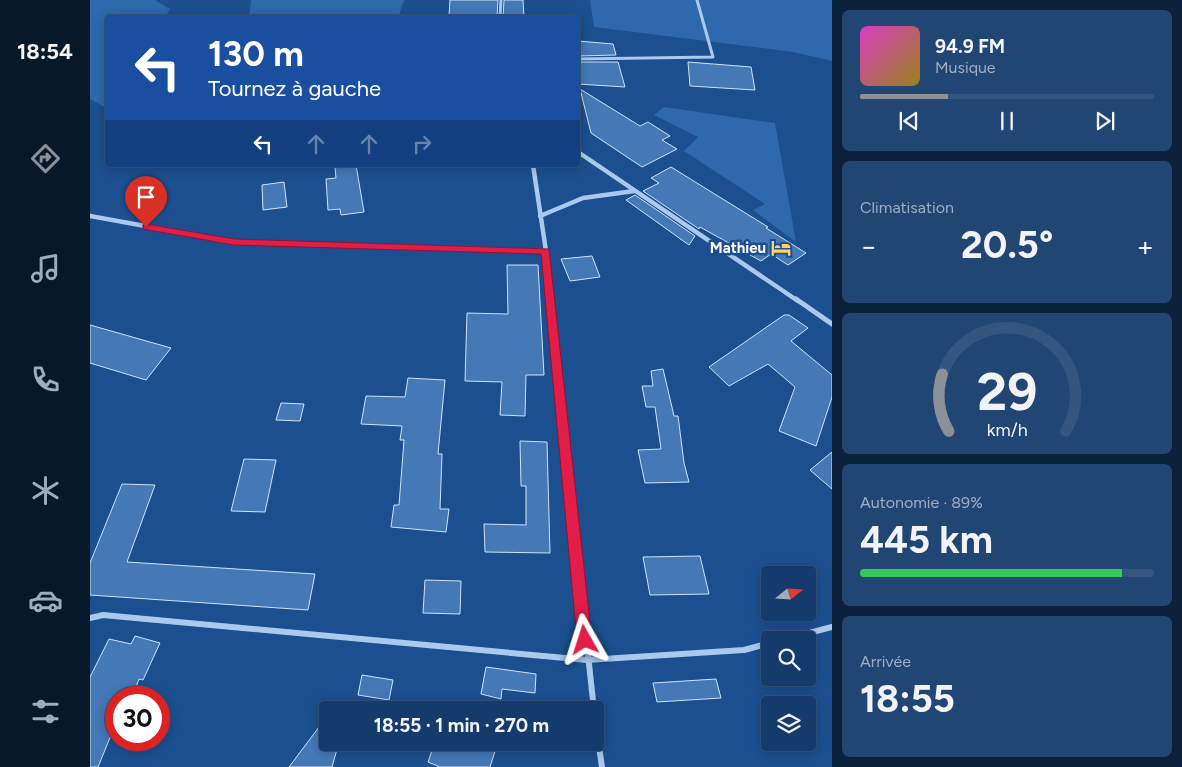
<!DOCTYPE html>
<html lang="fr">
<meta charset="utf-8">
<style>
:root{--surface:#143b6b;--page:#214673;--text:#f1f3f6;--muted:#9dadc1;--line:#33557e;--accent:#8c9099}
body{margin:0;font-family:Figtree,sans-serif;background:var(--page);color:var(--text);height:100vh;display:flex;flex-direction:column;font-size:19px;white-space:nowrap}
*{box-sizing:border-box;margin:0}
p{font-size:16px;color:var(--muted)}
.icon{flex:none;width:28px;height:28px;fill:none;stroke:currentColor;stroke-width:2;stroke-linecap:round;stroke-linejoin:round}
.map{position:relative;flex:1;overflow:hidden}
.sheet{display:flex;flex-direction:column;gap:10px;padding:10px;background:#0b203b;width:350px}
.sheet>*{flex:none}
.hud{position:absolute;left:15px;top:15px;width:475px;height:152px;border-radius:5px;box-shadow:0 2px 12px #0003,0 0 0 1px var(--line);background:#1a4fa0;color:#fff;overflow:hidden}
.needle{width:32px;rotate:72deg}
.controls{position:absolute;left:671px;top:566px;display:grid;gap:10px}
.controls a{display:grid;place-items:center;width:55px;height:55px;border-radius:5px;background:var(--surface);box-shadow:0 2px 12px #0003,0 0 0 1px var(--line);font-size:25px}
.speed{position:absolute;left:15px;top:686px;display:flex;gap:10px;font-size:25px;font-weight:700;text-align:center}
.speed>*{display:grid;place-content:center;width:65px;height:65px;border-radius:50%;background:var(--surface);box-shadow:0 2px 12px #0003,0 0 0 1px var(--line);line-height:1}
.speed .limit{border:8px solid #d22;background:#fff;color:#111}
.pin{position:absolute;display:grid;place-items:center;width:42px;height:42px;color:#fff;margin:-51px -21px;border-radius:50% 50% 50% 0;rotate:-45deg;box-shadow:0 0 5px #0007}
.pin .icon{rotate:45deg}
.me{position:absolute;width:55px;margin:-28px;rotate:354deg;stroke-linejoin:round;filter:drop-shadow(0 0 4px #0008)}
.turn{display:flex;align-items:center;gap:18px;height:105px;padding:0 20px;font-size:22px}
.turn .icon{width:65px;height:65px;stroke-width:2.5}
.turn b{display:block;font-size:35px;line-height:42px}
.lanes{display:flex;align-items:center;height:48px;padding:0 20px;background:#0003;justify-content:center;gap:25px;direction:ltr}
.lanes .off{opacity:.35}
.big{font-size:38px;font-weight:700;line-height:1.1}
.sheet .card{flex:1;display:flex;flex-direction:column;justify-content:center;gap:8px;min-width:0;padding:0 18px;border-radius:8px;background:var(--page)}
.sheet .dial{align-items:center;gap:0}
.dial svg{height:130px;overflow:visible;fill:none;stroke:var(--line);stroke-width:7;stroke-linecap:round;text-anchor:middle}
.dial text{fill:var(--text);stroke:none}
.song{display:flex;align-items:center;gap:15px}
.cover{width:60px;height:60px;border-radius:8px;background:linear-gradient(135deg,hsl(310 70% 55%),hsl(50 70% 35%))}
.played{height:5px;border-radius:2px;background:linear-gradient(90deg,var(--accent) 30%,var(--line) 30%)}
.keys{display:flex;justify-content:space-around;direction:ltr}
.heat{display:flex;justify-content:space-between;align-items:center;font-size:28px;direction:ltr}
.charge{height:8px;border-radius:4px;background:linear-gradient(90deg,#34c759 89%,var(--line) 0)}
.trip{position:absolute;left:229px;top:701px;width:285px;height:50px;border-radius:5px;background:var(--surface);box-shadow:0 2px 12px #0003,0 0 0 1px var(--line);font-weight:700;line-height:50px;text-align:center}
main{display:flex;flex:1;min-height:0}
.menu{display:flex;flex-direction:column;width:90px;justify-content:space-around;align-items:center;background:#08182b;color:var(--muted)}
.menu .icon{width:35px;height:35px}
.menu .on{color:var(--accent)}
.menu b{font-size:22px;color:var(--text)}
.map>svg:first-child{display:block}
.green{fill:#2e69ad}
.building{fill:#4478b7;stroke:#cfe3fa}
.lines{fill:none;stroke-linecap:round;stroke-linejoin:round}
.minor-far3{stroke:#a9c9ee;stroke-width:3}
.minor-far2{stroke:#a9c9ee;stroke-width:4.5}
.minor-far1{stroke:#a9c9ee;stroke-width:5}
.minor{stroke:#a9c9ee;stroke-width:6}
.route{fill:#e11d48;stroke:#92132f}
.labels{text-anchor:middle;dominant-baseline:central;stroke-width:5;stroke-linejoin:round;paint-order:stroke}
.poi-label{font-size:15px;font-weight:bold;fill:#fff;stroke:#1b4f8f;text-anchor:end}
</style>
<main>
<nav class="menu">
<b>18:54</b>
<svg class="icon on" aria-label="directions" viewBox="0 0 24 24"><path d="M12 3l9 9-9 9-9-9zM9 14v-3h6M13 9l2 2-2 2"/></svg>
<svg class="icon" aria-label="music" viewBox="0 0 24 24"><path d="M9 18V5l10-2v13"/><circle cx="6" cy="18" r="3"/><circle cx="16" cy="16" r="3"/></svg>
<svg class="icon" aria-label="phone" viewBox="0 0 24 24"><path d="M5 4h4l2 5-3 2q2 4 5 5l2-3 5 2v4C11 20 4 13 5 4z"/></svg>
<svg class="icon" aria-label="climate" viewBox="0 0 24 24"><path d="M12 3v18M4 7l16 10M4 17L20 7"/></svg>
<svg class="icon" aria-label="car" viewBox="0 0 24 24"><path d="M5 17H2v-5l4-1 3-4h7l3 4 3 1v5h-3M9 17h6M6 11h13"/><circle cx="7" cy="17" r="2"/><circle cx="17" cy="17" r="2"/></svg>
<svg class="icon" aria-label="filters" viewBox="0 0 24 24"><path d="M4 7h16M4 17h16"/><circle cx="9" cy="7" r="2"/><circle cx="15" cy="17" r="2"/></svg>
</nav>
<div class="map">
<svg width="742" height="767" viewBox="0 0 742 767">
<rect width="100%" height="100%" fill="#1b4f8f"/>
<g class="green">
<polygon points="0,0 65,0 80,9 75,17 18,18 17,108 0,99"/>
<polygon points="161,0 314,0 309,15 296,17 159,17"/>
<polygon points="500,0 742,0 742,61 703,52 504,27"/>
<polygon points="574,107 685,123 706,242 663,210 675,204 594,151 608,137 564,115"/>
</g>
<g class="building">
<polygon points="360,0 408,0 407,17 359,15"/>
<polygon points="414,0 433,0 434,18 413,18"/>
<polygon points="488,41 523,44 526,55 488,56"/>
<polygon points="488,62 528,62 535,87 488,84"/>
<polygon points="598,62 661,67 665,90 600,86"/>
<polygon points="490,89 550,126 558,122 580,136 572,140 587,149 552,167 501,133"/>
<polygon points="266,165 274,212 251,215 250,209 238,210 236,179 246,178 245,167"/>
<polygon points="581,167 678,227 676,228 716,253 698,265 681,254 671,261 610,227 609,229 553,191 569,183 561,178"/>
<polygon points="194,182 197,207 173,210 172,185"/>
<polygon points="545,195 605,236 599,245 536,200"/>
<polygon points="502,256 510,277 480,281 471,259"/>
<polygon points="417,265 448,265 454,375 436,375 435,416 410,415 412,382 375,381 377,313 418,314"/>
<polygon points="694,315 699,315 718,328 701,341 742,375 742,397 726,446 689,431 705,387 678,364 639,386 619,367"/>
<polygon points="0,325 81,348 56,380 0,363"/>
<polygon points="573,369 584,416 588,416 594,463 599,482 555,483 548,450 571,449 565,407 556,407 552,386 563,386 561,371"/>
<polygon points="318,378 355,380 348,454 352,454 350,509 359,509 356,532 301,527 304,505 309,505 314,440 310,440 312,426 271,424 276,396 315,397"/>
<polygon points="191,403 214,404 210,421 186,420"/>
<polygon points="430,441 457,442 460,553 395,552 394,524 436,525 436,486 431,486"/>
<polygon points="742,452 742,489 720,470"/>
<polygon points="154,459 186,460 175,512 141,511"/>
<polygon points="32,484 65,485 37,562 225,574 218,610 0,595 0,563"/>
<polygon points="610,556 619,594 560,595 553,557"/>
<polygon points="335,580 371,581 370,614 333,613"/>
<polygon points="45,636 70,643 53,680 49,679 42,698 26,698 26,723 8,767 0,767 0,677 19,639 41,644"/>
<polygon points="396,667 446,674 445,693 412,689 411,699 391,694"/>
<polygon points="272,675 303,680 299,700 268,695"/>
<polygon points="626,679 631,698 567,702 563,683"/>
<polygon points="238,715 238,742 249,742 242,767 199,767"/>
<polygon points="345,742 408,742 400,767 350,767 338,762"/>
</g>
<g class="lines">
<g class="minor-far3">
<polyline points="410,18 411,0"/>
<polyline points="488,59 623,57 607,0"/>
</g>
<g class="minor-far2">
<polyline points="488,152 708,301"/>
<polyline points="0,216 143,242 456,251 443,165"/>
<polyline points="450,216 493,198 544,191"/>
<polyline points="456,251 461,301"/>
</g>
<g class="minor-far1">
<polyline points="461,299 482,508"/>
<polyline points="706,299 742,324"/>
</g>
<g class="minor">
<polyline points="482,507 504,710"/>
<polyline points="0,618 13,615 497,660 654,650 680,643"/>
<polyline points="693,640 742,627"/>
<polyline points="505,720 512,767"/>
</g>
</g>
<polygon class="route" points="56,224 144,239 459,249 502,640 500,645 495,647 489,645 487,640 451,254 144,245 53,229 53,225"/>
<defs>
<symbol id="hotel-bare" viewBox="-9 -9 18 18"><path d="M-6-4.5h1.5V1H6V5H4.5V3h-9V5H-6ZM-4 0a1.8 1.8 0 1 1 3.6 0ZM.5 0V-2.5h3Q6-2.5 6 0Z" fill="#ffd166" stroke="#1b4f8f" stroke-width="2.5" paint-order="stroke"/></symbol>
</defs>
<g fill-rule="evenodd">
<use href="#hotel-bare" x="677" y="234" width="28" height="28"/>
</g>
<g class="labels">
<g class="poi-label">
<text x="676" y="248">Mathieu</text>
</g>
</g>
</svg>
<div class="controls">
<a><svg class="needle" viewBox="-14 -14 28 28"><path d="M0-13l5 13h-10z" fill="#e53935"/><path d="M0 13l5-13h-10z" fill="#9dadc1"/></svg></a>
<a><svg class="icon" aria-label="search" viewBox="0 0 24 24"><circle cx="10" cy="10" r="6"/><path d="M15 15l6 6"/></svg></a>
<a><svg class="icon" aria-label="layers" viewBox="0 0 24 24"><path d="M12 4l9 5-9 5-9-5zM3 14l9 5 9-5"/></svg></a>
</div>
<div class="speed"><div class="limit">30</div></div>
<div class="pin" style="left:56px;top:227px;background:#d93025"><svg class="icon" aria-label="arrive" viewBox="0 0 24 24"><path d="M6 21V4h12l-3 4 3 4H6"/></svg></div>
<svg class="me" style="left:495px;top:640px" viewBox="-20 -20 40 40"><path d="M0-17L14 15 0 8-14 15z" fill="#e11d48" stroke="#fff" stroke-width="4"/></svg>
<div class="trip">18:55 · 1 min · 270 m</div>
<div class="hud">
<div class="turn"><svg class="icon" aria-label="left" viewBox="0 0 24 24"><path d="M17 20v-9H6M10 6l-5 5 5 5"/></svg><div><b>130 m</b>Tournez à gauche</div></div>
<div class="lanes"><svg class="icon" aria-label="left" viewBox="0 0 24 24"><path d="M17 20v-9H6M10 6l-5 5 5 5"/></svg><svg class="icon off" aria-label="ahead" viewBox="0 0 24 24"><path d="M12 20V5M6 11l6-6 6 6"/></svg><svg class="icon off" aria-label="ahead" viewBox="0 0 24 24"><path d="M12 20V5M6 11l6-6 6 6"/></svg><svg class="icon off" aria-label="right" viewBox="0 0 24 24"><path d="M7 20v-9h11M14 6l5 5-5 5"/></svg></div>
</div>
</div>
<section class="sheet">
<div class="card">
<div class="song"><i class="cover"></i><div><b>94.9 FM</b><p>Musique</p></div></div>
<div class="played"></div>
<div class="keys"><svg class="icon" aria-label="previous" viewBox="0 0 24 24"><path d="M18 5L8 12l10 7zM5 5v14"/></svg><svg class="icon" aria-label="pause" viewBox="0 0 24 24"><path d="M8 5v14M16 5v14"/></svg><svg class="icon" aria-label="next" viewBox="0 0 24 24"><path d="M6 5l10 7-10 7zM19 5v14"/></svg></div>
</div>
<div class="card"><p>Climatisation</p>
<div class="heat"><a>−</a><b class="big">20.5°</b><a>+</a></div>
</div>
<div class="card dial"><svg viewBox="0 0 100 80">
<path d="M14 69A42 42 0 1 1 86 69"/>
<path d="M14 69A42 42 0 0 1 10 34" stroke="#8c9099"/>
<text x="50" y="56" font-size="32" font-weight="700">29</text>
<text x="50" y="72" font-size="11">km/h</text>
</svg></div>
<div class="card"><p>Autonomie · 89%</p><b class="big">445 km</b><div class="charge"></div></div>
<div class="card"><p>Arrivée</p><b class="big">18:55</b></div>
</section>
</main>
